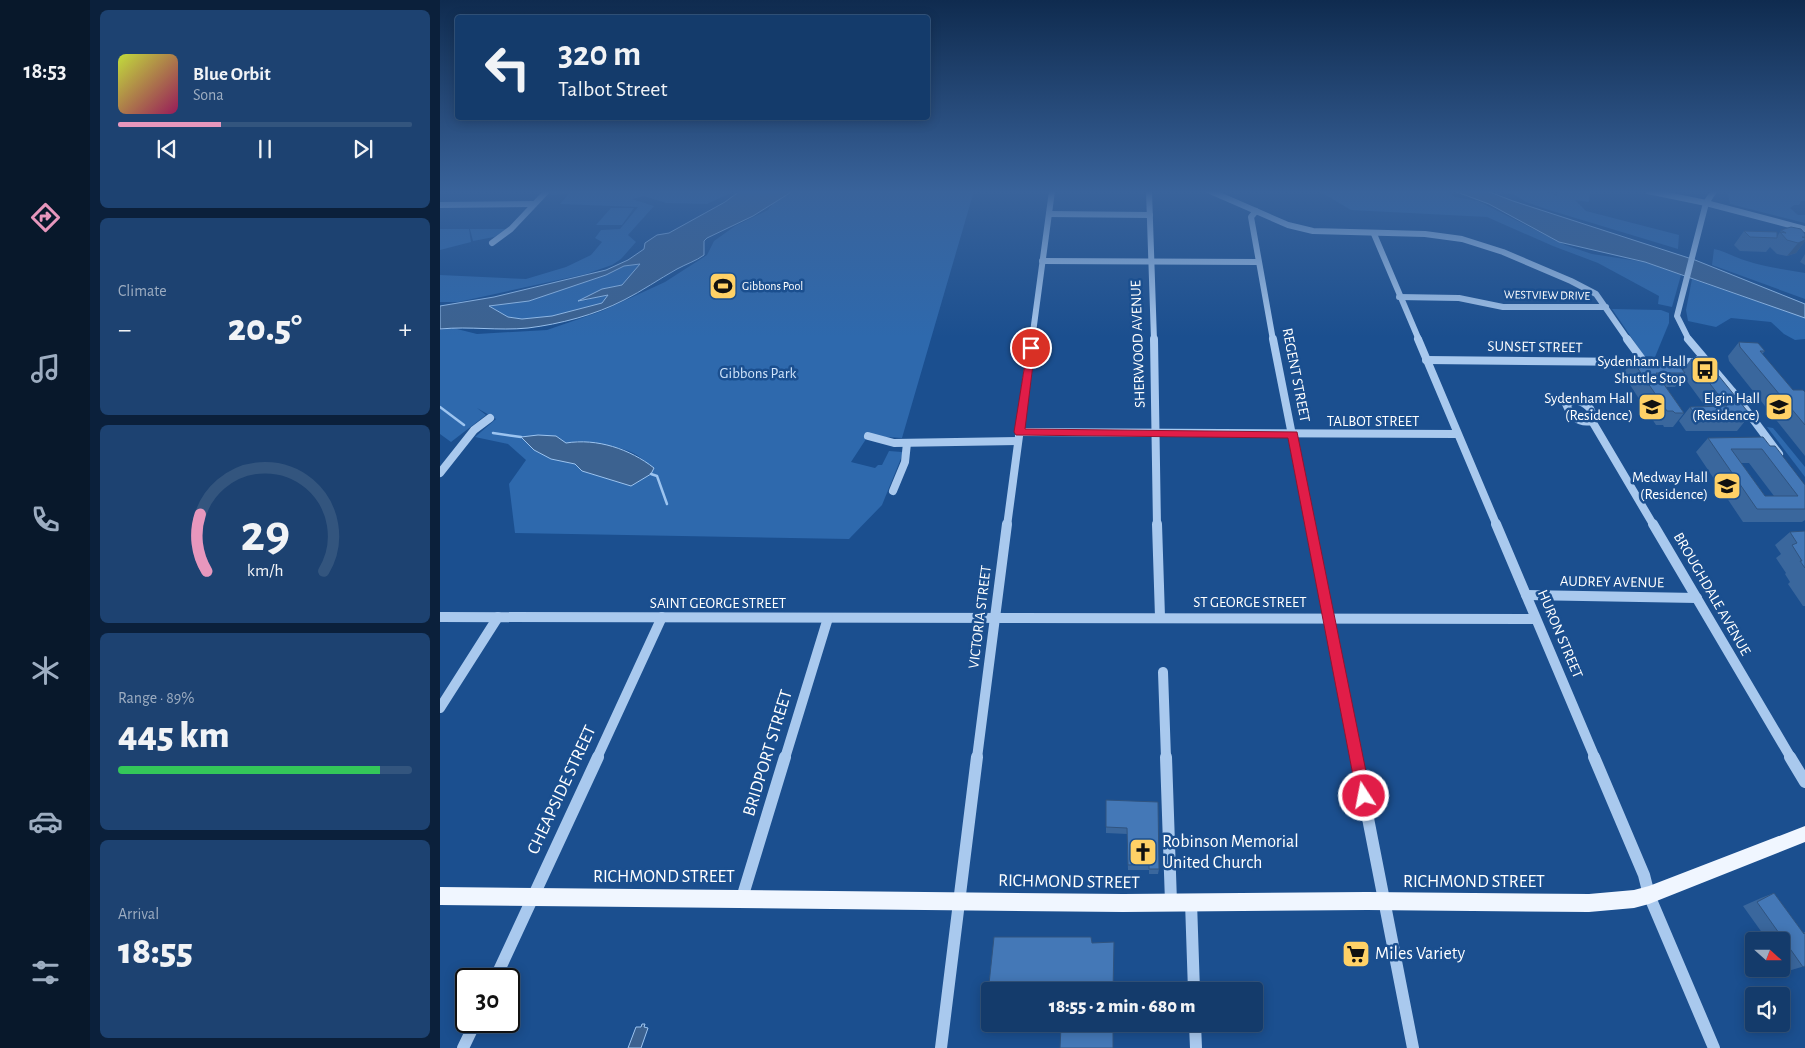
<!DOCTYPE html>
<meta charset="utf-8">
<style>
:root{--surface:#143b6b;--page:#1d4271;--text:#f1f3f6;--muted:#9dadc1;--line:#33557e;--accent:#e797bd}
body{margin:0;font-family:"Alegreya Sans",sans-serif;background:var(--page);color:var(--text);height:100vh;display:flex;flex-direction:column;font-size:19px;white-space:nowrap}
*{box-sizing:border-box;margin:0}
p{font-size:16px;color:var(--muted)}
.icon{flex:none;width:28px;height:28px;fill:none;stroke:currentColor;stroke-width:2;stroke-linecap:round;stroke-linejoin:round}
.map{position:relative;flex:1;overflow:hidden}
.side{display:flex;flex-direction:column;gap:10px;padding:10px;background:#0b203b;width:350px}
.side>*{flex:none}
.top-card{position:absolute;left:15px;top:15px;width:475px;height:105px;border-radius:5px;box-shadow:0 2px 12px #0003,0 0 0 1px var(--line);background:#143b6b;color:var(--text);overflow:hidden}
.needle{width:32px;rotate:111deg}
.buttons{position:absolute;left:1305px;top:932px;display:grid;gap:10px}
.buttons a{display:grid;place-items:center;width:45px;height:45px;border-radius:5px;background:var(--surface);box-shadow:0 2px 12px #0003,0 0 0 1px var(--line);font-size:25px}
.speed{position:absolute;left:15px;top:968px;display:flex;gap:10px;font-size:25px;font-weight:700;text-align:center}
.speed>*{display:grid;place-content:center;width:65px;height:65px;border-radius:50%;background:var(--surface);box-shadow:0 2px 12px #0003,0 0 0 1px var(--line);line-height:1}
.speed .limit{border:2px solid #111;border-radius:8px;background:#fff;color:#111}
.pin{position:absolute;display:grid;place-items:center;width:42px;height:42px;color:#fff;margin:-21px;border:2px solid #fff;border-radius:50%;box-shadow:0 1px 5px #0007}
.me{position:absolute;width:55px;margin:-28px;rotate:349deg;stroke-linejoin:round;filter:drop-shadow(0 0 4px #0008)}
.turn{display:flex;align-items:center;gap:18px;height:105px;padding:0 20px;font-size:22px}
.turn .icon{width:65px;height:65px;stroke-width:2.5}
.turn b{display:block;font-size:35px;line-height:42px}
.big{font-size:38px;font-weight:800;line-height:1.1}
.side .widget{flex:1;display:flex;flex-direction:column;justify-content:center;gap:8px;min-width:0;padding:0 18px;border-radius:8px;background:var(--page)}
.side .dial{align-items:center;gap:0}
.dial svg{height:130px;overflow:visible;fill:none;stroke:var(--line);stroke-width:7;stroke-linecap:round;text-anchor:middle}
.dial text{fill:var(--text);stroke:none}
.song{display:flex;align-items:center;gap:15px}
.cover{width:60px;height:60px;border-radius:8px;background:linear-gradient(135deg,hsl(70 70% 55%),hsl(330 70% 35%))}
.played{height:5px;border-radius:2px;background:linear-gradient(90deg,var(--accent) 35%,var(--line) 35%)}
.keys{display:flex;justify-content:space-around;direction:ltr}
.heat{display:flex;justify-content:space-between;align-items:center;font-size:28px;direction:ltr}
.charge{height:8px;border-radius:4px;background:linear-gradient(90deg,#34c759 89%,var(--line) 0)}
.trip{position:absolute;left:541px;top:982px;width:282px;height:50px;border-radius:5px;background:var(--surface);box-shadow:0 2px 12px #0003,0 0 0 1px var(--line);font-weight:800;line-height:50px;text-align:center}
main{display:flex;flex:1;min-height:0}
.dock{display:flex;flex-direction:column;width:90px;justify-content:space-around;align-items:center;background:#08182b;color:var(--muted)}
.dock .icon{width:35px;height:35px}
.dock .on{color:var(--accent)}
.dock b{font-size:22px;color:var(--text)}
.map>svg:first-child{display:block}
.green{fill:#2e69ad;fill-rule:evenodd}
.water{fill:#3c6290;stroke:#9cc4f0;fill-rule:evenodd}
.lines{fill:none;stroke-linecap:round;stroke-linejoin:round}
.stream{stroke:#9cc4f0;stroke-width:2.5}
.minor-far3{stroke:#a9c9ee;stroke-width:6}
.minor-far2{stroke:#a9c9ee;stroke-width:8}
.minor-far1{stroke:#a9c9ee;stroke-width:10}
.minor{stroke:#a9c9ee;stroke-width:12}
.major{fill:#f0f6ff;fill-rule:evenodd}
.wall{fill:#3a679d;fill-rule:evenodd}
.shaded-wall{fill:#305480}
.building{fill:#4478b7;stroke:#305480;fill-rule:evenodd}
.route{fill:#e11d48;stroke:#92132f}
.labels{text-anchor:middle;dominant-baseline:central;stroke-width:5;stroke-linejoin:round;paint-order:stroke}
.far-poi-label{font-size:12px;fill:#fff;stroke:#1b4f8f;text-anchor:start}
.far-street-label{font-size:12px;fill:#fff;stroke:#1b4f8f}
.street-label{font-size:15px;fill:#fff;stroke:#1b4f8f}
.poi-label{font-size:15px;fill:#fff;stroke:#1b4f8f;text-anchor:end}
.park-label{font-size:15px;fill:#cfe3fa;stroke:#1b4f8f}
.near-street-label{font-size:18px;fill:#fff;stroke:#1b4f8f}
.near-poi-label{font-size:18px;fill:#fff;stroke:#1b4f8f;text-anchor:start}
</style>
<main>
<nav class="dock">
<b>18:53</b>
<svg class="icon on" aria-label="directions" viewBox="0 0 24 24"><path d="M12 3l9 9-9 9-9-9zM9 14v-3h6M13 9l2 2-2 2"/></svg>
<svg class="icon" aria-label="music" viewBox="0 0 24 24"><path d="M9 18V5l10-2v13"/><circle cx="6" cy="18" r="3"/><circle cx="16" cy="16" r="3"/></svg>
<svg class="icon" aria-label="phone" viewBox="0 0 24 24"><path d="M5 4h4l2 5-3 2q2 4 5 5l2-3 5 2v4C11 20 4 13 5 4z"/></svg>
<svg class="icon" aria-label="climate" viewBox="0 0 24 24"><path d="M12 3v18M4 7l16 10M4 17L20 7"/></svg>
<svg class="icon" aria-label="car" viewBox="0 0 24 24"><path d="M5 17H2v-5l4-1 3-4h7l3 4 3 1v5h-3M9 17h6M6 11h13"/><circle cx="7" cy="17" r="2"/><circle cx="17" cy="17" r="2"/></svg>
<svg class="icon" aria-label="filters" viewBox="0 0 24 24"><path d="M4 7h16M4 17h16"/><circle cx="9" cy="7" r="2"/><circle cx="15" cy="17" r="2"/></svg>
</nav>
<section class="side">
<div class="widget">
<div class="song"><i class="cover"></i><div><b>Blue Orbit</b><p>Sona</p></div></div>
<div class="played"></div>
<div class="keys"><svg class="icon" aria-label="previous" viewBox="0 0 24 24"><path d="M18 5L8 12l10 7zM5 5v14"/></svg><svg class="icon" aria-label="pause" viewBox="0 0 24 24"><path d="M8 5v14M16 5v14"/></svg><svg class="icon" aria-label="next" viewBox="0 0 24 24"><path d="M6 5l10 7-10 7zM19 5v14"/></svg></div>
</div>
<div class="widget"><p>Climate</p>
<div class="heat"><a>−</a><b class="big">20.5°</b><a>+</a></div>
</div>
<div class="widget dial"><svg viewBox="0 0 100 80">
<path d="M14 69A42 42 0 1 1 86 69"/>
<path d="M14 69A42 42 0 0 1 10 34" stroke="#e797bd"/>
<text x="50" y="56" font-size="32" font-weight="700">29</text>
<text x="50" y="72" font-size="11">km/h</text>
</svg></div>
<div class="widget"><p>Range · 89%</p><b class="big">445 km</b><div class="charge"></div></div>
<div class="widget"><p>Arrival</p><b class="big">18:55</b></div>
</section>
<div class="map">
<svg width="1365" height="1048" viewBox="0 0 1365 1048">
<rect width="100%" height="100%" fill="#1b4f8f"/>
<g class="green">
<polygon points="113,191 295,191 267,204 226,203 204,196 192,199 214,206 188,235 196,242 181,259 172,265 146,274 18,302 0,302 0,275 86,279 126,267 151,255 162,242 155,238 161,230 180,229 198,207 120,204 129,194 110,195"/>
<path d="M357,191h177l-72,247 -34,-2 -17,26 24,6 3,-3h4l7,-14 13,1v4l-20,49 -33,34 -334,-6 -6,-49 17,-24 -18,-16 -33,-7 21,-18 -19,-11 9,7 -35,27 -11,-8v-104l13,-2 24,6 70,-4 55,-19 63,-29 42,-27 7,-14 21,-15 33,-16 7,-9zM138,441c18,3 52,5 65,19 3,3 5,9 8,14l-20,12 -49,-15 -7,-7 -24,-5 15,-16z"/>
<polygon points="879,191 1007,191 1015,197 1038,201 1125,245 1152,254 1205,262 1241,275 1232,307 1218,304 1219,296 1158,263 1113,246 1047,217 911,210"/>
<polygon points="1055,191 1102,191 1117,196 1117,192 1110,191 1150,191 1149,202 1135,200 1146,211 1239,235 1238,249 1109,210 1086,202 1075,195"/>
<polygon points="1294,191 1365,191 1365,201 1361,201 1359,205 1354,205 1350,208 1358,215 1365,215 1365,223 1290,204 1288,194"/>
<polygon points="171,208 194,208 182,225 156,225"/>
<polygon points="0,229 29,229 31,242 0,250"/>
<polygon points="30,229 69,229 54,237 33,241"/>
<path d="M1274,249c12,2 21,9 33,12 19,6 39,9 58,12v26l-93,-34z"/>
<polygon points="201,264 182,285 162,289 144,301 156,297 169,295 162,303 112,316 82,319 68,317 48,305 89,301 166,275 184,266"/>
<polygon points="1252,279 1365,318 1365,339 1355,340 1344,334 1331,322 1291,318 1276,327 1248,321 1246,310"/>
<polygon points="1172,309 1221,310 1229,313 1229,323 1215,357 1204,356"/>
<polygon points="1327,427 1333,428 1365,467 1365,477"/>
</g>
<g class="water">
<path d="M300,191h53l-40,25 -46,22 -3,3v14c-8,6 -18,9 -27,14 -18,10 -35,22 -53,31 -29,15 -64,24 -96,28 -30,3 -58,-2 -88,1v-23l54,-9 112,-27 22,-10 16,-11 1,-6 12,-8 12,-2 56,-31zM200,264l-18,21 -20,4 -24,12 30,-6 -6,8 -50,13 -30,3 -14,-2 -19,-11 40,-5 77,-26 18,-9z"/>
<polygon points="1014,191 1047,191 1073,201 1255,260 1365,304 1365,318 1205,262 1119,242 1049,204"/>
<path d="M98,435l18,1 10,7c31,-5 64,6 88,25l-3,6 -20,12 -49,-15 -7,-7 -24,-5 -17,-9 -13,-13z"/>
<polygon points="202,1024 205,1024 204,1027 208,1028 201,1048 188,1048 196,1027 201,1027"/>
</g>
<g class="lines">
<g class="stream">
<polyline points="0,407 24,425"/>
<polyline points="53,433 81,437"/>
<polyline points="211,474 217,476 227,504"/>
</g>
<g class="minor-far3">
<polyline points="709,191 714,340"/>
<polyline points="770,191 848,225 873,231 985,234 1022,239 1063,252 1131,281 1156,294 1188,340"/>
<polyline points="1208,191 1266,203 1365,229"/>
<polyline points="0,205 94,204"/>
<polyline points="816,211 811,217 833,340"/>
<polyline points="609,214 710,215"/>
<polyline points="934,234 979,340"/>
<polyline points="52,243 71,229 107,191"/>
<polyline points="602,261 818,262"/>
<polyline points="959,297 1019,298 1063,307 1166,307"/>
<polyline points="592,340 612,191"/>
<polyline points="1249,340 1237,316 1266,203 1274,191"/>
</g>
<g class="minor-far2">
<polyline points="714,339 717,526"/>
<polyline points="833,339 870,526"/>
<polyline points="978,339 1057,526"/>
<polyline points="1187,339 1204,362"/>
<polyline points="1248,339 1292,391 1339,454"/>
<polyline points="986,360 1203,362"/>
<polyline points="1226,362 1255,362 1260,359"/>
<path d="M1134,400c12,2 20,8 18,21 -14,3 -21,-5 -26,-17z"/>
<polyline points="1152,421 1214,526"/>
<polyline points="579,432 1017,434"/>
<polyline points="428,436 454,443 578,441"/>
<polyline points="0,473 34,430 50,418"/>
<polyline points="453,491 465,462 467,443"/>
<polyline points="567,526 592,339"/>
</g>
<g class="minor-far1">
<polyline points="717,524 720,617"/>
<polyline points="870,524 916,758"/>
<polyline points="1056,524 1155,758"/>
<polyline points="1213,524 1351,758"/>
<polyline points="1086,595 1257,598"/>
<polyline points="0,617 1095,619"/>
<polyline points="723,672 726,758"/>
<polyline points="0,708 58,617"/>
<polyline points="157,758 222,617"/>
<polyline points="345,758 388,618"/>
<polyline points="537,758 567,524"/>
</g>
<g class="minor">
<polyline points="726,757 731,902"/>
<polyline points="916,757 973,1048"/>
<polyline points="1154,757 1204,875 1209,895 1274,1048"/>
<polyline points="1350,757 1365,782"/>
<polyline points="302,898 345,757"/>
<polyline points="751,902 754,991"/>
<polyline points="55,979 158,757"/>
<polyline points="755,1024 756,1048"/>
<polyline points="23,1048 36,1021"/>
<polyline points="501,1048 537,757"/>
</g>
<polygon class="major" points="1365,826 1365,842 1209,904 1194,908 1149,912 927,910 683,912 0,905 0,887 683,894 927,892 1149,894 1194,890 1209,886"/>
</g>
<g class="wall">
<polygon points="1341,230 1365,234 1365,241 1356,253 1347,256 1337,254 1330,247 1326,252 1300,251 1294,245 1304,231 1337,237"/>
<polygon points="1365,254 1365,265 1360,262"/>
<polygon points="1299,342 1325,351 1322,354 1353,390 1365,392 1365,456 1289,361 1288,356"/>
<polygon points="1251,359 1308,412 1307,414 1309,416 1297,431 1246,431 1239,421 1250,407 1265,406 1243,376 1235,387 1226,387 1244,413 1233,427 1224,427 1223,425 1216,425 1183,374 1192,360 1243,370"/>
<path d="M1268,438l62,8 35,39v35l-3,2h-59l-47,-70zM1301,463h8l25,33h-9z"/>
<polygon points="1365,531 1365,606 1363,606 1348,584 1350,582 1345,574 1346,573 1336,558 1341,554 1335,545 1350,532"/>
<polygon points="666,800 719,869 718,874 709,874 709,870 688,870 687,834 666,833"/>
<polygon points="1334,893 1363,933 1365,932 1365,966 1348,971 1341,961 1341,941 1328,941 1303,906 1321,898"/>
<polygon points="651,937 634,987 552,987 549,984"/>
</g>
<polygon class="shaded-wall" points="1365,240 1365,241 1356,253 1347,256 1358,243"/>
<g class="building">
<polygon points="1351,227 1361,229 1365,234 1365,237 1362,237 1365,238 1365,240 1358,243 1347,240 1340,232 1346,233 1341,230"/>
<polygon points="1304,231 1337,232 1337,238 1310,237"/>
<polygon points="1299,342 1318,343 1325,351 1320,351 1353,390 1363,390 1365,392 1365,425 1300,347"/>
<polygon points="1251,359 1266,360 1308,412 1306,412 1309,416 1257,417 1250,407 1287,406"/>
<polygon points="1192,360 1235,360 1245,373 1216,373 1244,413 1235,413 1233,411 1227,411"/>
<path d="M1323,437l7,9h5l30,39v24h-48l-49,-71zM1291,449h31l36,47h-33z"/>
<polygon points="1365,531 1365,568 1360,561 1362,561 1352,545 1357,543 1350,532"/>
<polygon points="666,800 718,802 719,869 709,869 709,864 688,865 687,828 666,827"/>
<polygon points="1334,893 1364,934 1365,933 1365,966 1363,967 1317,902"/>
<polygon points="554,937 651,937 652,943 674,942 673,991 634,991 634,984 549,984"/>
<polygon points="630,1024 673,1024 673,1048 620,1048 621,1027 630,1028"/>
</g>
<linearGradient id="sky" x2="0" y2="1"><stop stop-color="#0f2b4f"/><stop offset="0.57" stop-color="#39639b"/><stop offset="1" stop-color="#39639b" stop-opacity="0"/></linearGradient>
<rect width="1365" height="337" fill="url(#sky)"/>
<polygon class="route" points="588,345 594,345 595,348 585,429 857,432 931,796 929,801 924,803 919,801 917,796 848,438 576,435 574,432"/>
<defs>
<symbol id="stadium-square" viewBox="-11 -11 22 22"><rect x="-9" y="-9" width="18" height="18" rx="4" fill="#ffd166" stroke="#1b4f8f"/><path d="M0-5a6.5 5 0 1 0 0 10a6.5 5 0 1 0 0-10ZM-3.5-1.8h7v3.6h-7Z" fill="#111"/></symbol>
<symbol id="bus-square" viewBox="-11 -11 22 22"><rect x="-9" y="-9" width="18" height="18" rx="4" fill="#ffd166" stroke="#1b4f8f"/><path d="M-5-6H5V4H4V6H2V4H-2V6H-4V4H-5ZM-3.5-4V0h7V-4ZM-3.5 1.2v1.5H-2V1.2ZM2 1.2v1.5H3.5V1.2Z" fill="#111"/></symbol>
<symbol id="university-square" viewBox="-11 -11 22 22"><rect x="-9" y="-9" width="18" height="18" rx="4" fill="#ffd166" stroke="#1b4f8f"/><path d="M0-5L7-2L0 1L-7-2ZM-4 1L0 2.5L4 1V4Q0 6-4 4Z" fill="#111"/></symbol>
<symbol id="church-square" viewBox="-11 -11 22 22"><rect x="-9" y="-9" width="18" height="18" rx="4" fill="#ffd166" stroke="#1b4f8f"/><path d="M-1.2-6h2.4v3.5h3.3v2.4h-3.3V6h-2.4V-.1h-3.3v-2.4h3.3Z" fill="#111"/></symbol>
<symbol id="supermarket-square" viewBox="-11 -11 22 22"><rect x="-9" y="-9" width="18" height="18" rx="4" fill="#ffd166" stroke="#1b4f8f"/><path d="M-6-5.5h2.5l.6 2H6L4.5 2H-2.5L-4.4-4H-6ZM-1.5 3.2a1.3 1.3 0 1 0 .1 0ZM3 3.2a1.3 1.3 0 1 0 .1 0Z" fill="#111"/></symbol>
</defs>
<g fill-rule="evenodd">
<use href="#stadium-square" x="267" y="270" width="32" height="32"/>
<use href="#bus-square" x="1249" y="354" width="32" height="32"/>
<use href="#university-square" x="1196" y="391" width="32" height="32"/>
<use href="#university-square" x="1323" y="391" width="32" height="32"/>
<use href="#university-square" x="1271" y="470" width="32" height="32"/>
<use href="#church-square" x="687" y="836" width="32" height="32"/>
<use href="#supermarket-square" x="900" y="938" width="32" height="32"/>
</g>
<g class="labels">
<g class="far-poi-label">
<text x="302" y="286">Gibbons Pool</text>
</g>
<g class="far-street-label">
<text transform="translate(1107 295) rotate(1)">WESTVIEW DRIVE</text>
</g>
<g class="street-label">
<text transform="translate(698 344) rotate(-92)">SHERWOOD AVENUE</text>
<text transform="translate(1095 347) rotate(1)">SUNSET STREET</text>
<text transform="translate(856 375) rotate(79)">REGENT STREET</text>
<text x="933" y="421">TALBOT STREET</text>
<text transform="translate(1172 582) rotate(1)">AUDREY AVENUE</text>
<text transform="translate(1272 594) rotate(60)">BROUGHDALE AVENUE</text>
<text x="810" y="602">ST GEORGE STREET</text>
<text x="278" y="603">SAINT GEORGE STREET</text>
<text transform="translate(540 617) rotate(-83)">VICTORIA STREET</text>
<text transform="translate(1120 634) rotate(67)">HURON STREET</text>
</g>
<g class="poi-label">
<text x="1246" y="361">Sydenham Hall<tspan x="1246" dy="17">Shuttle Stop</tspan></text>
<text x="1193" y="398">Sydenham Hall<tspan x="1193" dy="17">(Residence)</tspan></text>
<text x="1320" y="398">Elgin Hall<tspan x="1320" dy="17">(Residence)</tspan></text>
<text x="1268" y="477">Medway Hall<tspan x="1268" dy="17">(Residence)</tspan></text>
</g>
<g class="park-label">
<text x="318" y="373">Gibbons Park</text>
</g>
<g class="near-street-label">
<text transform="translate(328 753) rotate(-73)">BRIDPORT STREET</text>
<text transform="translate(122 790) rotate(-65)">CHEAPSIDE STREET</text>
<text x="224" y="877">RICHMOND STREET</text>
<text transform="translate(629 882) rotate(1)">RICHMOND STREET</text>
<text x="1034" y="882">RICHMOND STREET</text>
</g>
<g class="near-poi-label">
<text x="722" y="842">Robinson Memorial<tspan x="722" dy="21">United Church</tspan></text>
<text x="935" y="954">Miles Variety</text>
</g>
</g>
</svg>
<div class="buttons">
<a><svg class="needle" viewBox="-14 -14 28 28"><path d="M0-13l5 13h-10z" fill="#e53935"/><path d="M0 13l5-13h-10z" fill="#9dadc1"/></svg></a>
<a><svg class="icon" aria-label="sound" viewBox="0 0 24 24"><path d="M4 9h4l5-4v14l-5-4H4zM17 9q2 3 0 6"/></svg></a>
</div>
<div class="speed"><div class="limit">30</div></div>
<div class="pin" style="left:591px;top:348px;background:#d93025"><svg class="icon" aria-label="arrive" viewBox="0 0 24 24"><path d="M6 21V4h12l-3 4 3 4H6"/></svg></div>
<svg class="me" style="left:924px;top:796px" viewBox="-20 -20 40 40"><circle r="17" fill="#e11d48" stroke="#fff" stroke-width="3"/><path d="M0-11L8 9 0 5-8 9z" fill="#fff"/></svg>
<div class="trip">18:55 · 2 min · 680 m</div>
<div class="top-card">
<div class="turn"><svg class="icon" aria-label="left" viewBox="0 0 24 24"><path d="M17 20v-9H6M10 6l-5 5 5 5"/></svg><div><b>320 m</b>Talbot Street</div></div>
</div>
</div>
</main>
